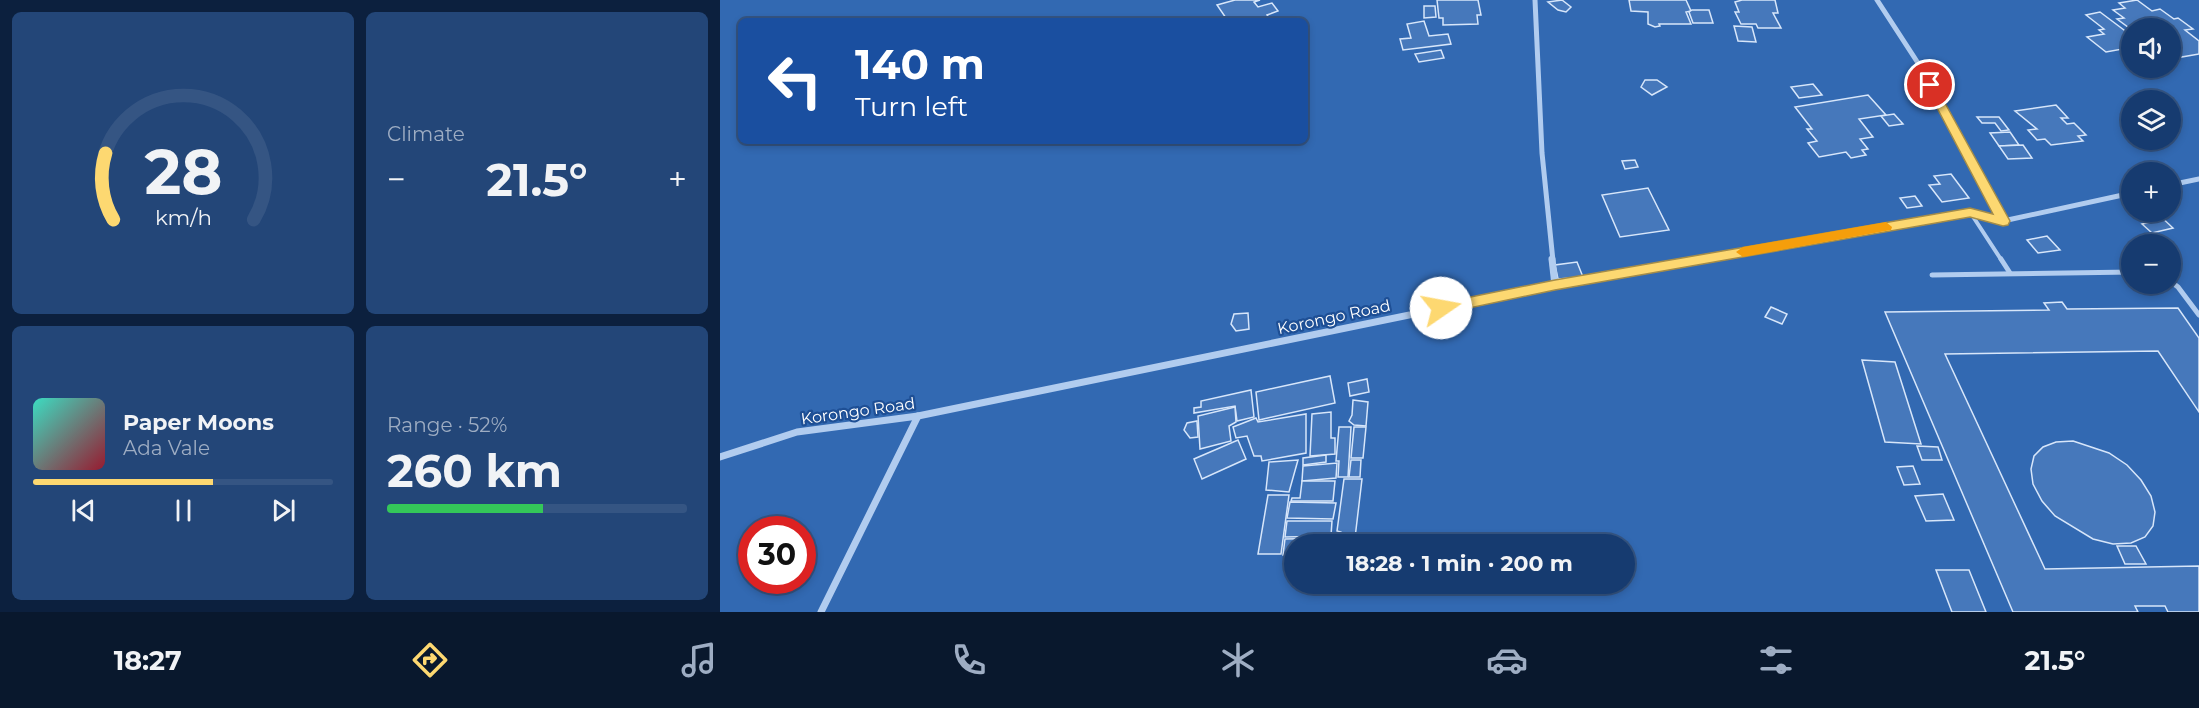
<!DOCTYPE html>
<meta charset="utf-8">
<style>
:root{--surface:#163b70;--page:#234678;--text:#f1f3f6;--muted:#9eadc3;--line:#355583;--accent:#fdd871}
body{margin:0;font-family:Montserrat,sans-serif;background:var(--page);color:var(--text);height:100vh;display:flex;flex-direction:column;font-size:22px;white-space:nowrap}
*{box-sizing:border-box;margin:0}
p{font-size:20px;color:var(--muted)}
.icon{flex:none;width:33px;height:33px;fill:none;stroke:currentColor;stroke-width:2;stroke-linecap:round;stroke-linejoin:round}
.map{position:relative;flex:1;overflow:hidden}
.panel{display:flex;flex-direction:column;gap:12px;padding:12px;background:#0c203e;width:720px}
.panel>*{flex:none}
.top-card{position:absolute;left:18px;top:18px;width:570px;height:126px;border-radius:9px;box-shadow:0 3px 9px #0003,0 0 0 2px var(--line);background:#1a4fa0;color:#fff;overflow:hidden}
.tools{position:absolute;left:1401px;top:18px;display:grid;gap:12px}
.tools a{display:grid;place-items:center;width:60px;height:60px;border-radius:50%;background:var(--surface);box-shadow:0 3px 9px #0003,0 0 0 2px var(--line);font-size:30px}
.speed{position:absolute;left:18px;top:516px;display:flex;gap:12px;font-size:30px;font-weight:700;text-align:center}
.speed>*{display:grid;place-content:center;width:78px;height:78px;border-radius:50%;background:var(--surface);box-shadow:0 3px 9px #0003,0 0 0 2px var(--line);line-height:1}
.speed .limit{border:9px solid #d22;background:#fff;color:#111}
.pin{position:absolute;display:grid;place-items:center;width:51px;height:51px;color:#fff;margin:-26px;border:3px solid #fff;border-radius:50%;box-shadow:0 2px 6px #0007}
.me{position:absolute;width:66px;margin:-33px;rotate:78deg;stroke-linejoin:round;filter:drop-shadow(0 0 4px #0008)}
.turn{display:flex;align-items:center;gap:21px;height:126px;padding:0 18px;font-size:27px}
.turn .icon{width:78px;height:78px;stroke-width:2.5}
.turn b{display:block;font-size:42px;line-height:51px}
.big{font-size:45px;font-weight:700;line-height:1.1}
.panel .card{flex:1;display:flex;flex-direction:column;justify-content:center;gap:9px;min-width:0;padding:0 21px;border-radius:9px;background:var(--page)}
.panel .dial{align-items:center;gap:0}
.dial svg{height:156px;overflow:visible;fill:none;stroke:var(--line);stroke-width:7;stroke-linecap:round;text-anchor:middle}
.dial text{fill:var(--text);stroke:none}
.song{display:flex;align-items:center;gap:18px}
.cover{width:72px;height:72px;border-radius:9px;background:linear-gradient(135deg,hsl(170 70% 55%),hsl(350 70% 35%))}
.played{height:6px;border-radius:3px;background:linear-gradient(90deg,var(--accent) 60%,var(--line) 60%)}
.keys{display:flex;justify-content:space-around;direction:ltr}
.heat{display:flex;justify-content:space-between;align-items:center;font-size:33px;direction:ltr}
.charge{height:9px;border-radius:4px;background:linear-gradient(90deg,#34c759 52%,var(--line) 0)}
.panel .tiles{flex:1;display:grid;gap:12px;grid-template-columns:repeat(2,1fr)}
.trip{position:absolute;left:564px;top:534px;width:351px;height:60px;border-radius:30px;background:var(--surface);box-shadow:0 3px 9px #0003,0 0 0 2px var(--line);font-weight:700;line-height:60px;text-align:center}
.dock{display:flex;height:96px;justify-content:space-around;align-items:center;background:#09182d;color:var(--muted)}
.dock .icon{width:42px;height:42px}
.dock .on{color:var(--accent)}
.dock b{font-size:27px;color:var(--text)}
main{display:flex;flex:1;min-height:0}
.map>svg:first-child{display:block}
.green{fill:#3269b2;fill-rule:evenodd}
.building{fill:#4678bb;stroke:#d7e6fa;stroke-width:1.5}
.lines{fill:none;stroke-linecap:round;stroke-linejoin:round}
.service-far1{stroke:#b1ccef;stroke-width:4}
.service{stroke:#b1ccef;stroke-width:5}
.minor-far1{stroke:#b1ccef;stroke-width:5}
.minor{stroke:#b1ccef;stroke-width:7}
.route{fill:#fdd871;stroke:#a48c49;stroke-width:1.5}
.slow{fill:#f59e0b}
.labels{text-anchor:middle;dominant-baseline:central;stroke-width:4.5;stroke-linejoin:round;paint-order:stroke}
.street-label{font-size:16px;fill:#fff;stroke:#1e4f95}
</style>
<main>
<section class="panel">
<div class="tiles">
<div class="card dial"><svg viewBox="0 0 100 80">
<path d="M14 69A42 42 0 1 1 86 69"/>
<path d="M14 69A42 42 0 0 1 10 35" stroke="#fdd871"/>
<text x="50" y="56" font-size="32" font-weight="700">28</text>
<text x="50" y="72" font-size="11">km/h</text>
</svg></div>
<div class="card"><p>Climate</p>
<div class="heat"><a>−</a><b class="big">21.5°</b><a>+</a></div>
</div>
<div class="card">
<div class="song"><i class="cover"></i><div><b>Paper Moons</b><p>Ada Vale</p></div></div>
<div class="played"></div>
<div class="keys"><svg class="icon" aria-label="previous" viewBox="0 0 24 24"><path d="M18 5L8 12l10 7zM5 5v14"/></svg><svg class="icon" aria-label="pause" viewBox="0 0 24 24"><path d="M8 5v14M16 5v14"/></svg><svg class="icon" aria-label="next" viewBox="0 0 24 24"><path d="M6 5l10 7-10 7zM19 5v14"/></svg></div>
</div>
<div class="card"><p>Range · 52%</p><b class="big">260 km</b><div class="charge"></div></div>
</div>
</section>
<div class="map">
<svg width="1479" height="612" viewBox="0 0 1479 612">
<rect width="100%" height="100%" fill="#1e4f95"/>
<path class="green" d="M0,0h1479v612h-1479zM21,21h564v120h-564zM1412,28h38v40h-38zM1412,100h38v40h-38zM1412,172h38v40h-38zM1412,244h38v40h-38zM32,530h50v50h-50zM574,544h330v40h-330z"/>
<g class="building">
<polygon points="515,0 540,0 534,2 538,7 552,3 558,11 547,15 551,21 508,21 497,5"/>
<polygon points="717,0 758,0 761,15 757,15 758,24 723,25 723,18 719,18"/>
<polygon points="842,0 851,7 846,12 838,10 828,2"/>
<polygon points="909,0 966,0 971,11 966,12 971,24 939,24 940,26 935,27 928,24 928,12 911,11"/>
<polygon points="1022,0 1055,0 1058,13 1053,13 1061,28 1038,28 1036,24 1021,24 1015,12 1019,12 1015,2"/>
<polygon points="1417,0 1432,11 1440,9 1454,19 1458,18 1473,29 1465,30 1479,41 1479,54 1450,59 1450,28 1412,30 1397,19 1404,18 1393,10 1405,8 1399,3"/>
<polygon points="704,6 715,6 716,17 704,18"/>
<polygon points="972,10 989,10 993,23 973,23 969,12"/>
<polygon points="1380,12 1408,33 1412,32 1412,50 1408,48 1386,52 1367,37 1384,34 1379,30 1384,29 1366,15"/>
<polygon points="704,21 709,36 728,34 731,44 683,50 680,39 691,38 687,24"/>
<polygon points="1014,26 1032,27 1036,42 1018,41"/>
<polygon points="721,50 724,58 699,62 695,54"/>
<polygon points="925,80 937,80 947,87 932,95 921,87"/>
<polygon points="1093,84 1102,95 1079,98 1071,87"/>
<polygon points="1148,95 1166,115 1139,119 1153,137 1140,139 1148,149 1142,150 1146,155 1131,158 1126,152 1099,157 1088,143 1097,141 1087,129 1092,129 1075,107"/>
<polygon points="1336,105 1348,118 1341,118 1347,124 1354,123 1366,135 1358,136 1363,141 1331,145 1325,139 1317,140 1308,130 1317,129 1295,111"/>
<polygon points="1174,114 1183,124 1169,126 1161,116"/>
<polygon points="1257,117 1279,117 1289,130 1281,131 1275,123 1262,123"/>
<polygon points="1290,132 1299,145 1279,146 1270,133"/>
<polygon points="1303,145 1312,158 1288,159 1279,146"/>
<polygon points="915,160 918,167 905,169 902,161"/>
<polygon points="1231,174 1249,198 1222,202 1209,185 1220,184 1214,176"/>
<polygon points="928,188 949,230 900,237 882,195"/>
<polygon points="1195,196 1202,206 1187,208 1180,198"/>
<polygon points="1438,214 1453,228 1432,233 1422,224 1436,221 1431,216"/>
<polygon points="1327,236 1340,250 1318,253 1307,240"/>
<polygon points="857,262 863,277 838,279 835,265"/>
<polygon points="1342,302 1347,309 1458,308 1479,338 1479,412 1438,351 1225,354 1325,569 1479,566 1479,612 1448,612 1445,606 1415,606 1418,612 1293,612 1165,312 1329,310 1324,303"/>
<polygon points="1051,307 1067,314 1062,324 1045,317"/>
<polygon points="528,313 529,329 516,331 511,324 514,314"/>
<polygon points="1142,360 1175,362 1201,444 1165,442"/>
<polygon points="610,376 615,403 539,420 536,392"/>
<polygon points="647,379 649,392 630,396 628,383"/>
<polygon points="531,390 534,417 517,421 515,406 474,413 474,408 481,407 481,401"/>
<polygon points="633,400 648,402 646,426 634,425 629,421 632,415"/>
<polygon points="515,407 516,422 509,426 511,441 480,449 478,416"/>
<polygon points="611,412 611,438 615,438 615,454 590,456 592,414"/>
<polygon points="586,414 586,453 542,461 541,456 534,456 527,436 516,438 513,427 536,418 538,422"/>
<polygon points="477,421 478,437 470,438 464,430 467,423"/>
<polygon points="619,427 631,427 628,477 618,477 619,461 616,461"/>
<polygon points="634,427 646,427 643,458 631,458"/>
<polygon points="518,440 526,459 482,479 474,459"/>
<polygon points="1353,441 1389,453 1407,465 1421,480 1431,496 1435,512 1433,526 1425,537 1411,543 1393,544 1373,539 1335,516 1322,501 1313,484 1311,469 1314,456 1323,447 1336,442"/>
<polygon points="1197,446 1218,447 1222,460 1202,460"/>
<polygon points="606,455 606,462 583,465 583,458"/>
<polygon points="578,460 569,492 546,490 549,462"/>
<polygon points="631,460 641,460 640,477 629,477"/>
<polygon points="617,463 616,478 582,481 583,466"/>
<polygon points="1193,466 1200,484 1184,485 1177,467"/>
<polygon points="624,479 642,479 635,538 621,537 621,532 617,531"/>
<polygon points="582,481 615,481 613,501 571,501 572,498 580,498"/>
<polygon points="1223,494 1234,520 1206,521 1195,496"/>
<polygon points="548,495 569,495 561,554 538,554"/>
<polygon points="570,502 616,503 613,519 567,518"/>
<polygon points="567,521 612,521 611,536 565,537"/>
<polygon points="614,534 620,534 620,540 633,539 633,544 614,544"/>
<polygon points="611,538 611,544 574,544 574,555 563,555 565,539"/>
<polygon points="1397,546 1416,546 1426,564 1405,564"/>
<polygon points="1216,570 1249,570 1266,612 1232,612"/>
</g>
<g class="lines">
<polyline class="service-far1" points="1250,212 1282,261"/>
<g class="service">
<polyline points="1281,259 1290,273"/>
<polyline points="1212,275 1412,272"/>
<polyline points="1450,281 1458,287 1479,315"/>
</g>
<g class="minor-far1">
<polyline points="815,0 822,153 833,261"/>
<polyline points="1157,0 1209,80 1283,221"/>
<polyline points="1450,185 1479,179"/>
<polyline points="974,261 1250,212 1283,221 1412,193"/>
</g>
<g class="minor">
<polyline points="832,259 835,285"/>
<polyline points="0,457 77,432 198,416 835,285 982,259"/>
<polyline points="101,612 198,416"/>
</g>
</g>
<polygon class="route" points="1210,82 1215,85 1290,221 1288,225 1283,226 1250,217 835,290 721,314 714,308 721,303 835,280 1250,208 1273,214 1205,85"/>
<polygon class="slow" points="1166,222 1172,227 1171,230 1023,257 1016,252 1023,247"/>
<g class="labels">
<g class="street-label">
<text transform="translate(614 317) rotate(-12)">Korongo Road</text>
<text transform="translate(138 411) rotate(-8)">Korongo Road</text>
</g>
</g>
</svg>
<div class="tools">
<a><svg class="icon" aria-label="sound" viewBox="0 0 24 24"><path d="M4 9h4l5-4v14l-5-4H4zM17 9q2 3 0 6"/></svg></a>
<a><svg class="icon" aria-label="layers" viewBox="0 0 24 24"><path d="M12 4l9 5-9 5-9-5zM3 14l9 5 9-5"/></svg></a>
<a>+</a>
<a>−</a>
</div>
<div class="speed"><div class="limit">30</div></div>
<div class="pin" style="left:1210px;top:85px;background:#d93025"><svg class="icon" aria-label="arrive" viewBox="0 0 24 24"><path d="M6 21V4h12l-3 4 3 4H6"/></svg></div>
<svg class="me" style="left:721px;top:308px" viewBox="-20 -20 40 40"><circle r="19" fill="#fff"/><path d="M0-13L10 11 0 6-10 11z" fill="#fdd871"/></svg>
<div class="trip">18:28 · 1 min · 200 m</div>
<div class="top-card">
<div class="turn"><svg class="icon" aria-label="left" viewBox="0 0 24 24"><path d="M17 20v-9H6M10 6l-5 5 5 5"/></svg><div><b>140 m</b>Turn left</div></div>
</div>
</div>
</main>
<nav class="dock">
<b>18:27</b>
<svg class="icon on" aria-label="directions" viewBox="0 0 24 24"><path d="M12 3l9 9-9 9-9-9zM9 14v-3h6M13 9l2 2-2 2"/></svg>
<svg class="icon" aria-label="music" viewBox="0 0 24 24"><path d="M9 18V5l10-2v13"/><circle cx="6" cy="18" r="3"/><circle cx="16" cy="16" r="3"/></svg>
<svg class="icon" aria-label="phone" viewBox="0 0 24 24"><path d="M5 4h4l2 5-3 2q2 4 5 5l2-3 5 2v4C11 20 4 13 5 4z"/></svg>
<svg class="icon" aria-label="climate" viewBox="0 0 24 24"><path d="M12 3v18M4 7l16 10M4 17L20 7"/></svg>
<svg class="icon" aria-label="car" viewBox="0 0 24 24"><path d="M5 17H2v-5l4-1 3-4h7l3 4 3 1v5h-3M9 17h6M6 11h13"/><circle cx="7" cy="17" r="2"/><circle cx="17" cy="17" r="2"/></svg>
<svg class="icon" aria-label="filters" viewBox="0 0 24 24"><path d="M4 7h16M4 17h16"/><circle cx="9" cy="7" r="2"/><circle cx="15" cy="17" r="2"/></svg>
<b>21.5°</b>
</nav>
